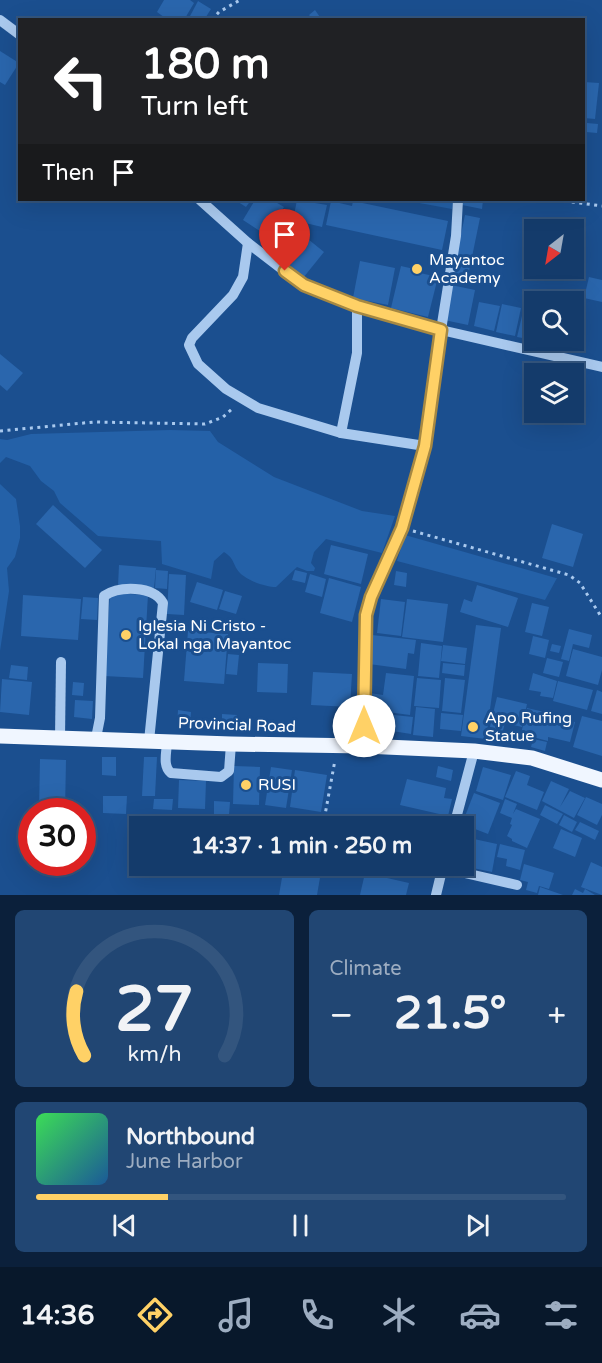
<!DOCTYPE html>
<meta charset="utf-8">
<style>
:root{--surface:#143b6b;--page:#214673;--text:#f1f3f6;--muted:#9dadc1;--line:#33557e;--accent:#ffd166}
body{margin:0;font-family:"Varela Round",sans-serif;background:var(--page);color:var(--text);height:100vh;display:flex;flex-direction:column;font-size:22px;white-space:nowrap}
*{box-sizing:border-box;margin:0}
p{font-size:20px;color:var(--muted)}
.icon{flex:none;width:33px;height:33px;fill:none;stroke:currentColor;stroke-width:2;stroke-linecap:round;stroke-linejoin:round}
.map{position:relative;height:895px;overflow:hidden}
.details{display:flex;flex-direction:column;gap:15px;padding:15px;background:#0b203b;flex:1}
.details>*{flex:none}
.top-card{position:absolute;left:18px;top:18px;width:567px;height:183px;border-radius:0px;box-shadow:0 6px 24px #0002,0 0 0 2px var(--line);background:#202124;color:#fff;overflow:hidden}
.needle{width:39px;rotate:211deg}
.fabs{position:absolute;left:524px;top:219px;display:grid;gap:12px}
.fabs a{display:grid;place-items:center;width:60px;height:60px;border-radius:0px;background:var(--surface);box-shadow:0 6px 24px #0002,0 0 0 2px var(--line);font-size:30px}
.speed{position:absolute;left:18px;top:798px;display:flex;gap:12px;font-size:30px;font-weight:700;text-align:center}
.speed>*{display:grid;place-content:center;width:78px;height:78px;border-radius:50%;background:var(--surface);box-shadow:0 6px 24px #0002,0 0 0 2px var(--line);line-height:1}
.speed .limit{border:9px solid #d22;background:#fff;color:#111}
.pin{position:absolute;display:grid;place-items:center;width:51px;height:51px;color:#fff;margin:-62px -26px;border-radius:50% 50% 50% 0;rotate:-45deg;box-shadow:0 0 6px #0007}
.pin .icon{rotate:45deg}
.me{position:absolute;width:66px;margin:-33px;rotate:0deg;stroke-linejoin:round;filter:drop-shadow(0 0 4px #0008)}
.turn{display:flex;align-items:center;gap:21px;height:126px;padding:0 24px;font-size:27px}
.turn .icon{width:78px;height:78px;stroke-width:2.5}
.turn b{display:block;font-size:42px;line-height:51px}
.then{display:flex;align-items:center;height:57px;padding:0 24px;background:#0003;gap:12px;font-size:22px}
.big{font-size:45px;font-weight:800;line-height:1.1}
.details .tile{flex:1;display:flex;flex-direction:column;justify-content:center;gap:9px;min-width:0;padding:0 21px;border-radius:9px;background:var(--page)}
.details .dial{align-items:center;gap:0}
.dial svg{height:156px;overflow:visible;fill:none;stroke:var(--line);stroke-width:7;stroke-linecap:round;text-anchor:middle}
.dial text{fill:var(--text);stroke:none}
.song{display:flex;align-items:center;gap:18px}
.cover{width:72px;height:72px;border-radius:9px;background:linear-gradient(135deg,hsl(130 70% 55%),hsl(210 70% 35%))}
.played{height:6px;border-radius:3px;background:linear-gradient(90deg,var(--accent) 25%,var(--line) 25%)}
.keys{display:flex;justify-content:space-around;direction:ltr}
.heat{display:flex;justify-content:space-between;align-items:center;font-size:33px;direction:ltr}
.details .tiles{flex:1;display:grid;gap:15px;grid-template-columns:1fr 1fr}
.tile:last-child{grid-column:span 2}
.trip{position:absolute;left:129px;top:816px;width:345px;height:60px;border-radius:0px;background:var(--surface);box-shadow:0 6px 24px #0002,0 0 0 2px var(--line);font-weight:800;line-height:60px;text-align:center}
.tabs{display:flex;height:96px;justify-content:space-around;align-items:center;background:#08182b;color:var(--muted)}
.tabs .icon{width:42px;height:42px}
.tabs .current{color:var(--accent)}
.tabs b{font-size:27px;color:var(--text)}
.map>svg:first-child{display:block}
.green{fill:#2461a8}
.building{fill:#2a66ad}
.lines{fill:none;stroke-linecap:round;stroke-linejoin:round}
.path{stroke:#a9c9ee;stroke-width:3;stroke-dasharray:3 4.5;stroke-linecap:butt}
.minor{stroke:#a9c9ee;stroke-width:10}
.major{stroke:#f0f6ff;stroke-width:15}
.route-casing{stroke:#a68842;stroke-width:15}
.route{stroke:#ffd166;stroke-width:10}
.poi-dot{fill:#ffd166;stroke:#1b4f8f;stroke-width:2}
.labels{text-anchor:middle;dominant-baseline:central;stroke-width:6;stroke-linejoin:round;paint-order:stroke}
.poi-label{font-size:16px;fill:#fff;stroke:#1b4f8f;text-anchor:start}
.street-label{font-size:16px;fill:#fff;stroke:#1b4f8f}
</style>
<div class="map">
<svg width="602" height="895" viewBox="0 0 602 895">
<rect width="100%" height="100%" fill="#1b4f8f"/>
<g class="green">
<polygon points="403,200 454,200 452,209"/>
<path d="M170,430l40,1 8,11 56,35 88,34 33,5 -13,37 -56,-14 -12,13 -3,11 4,5 -1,3h-7l-10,-4 -21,20c-11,0 -30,-7 -37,-15 -7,-9 -4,-13 -15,-20l-10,9 -3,18 -49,-15 -1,-23 -63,-5 -38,-33 -6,-12 -13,-10 -11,-15 -24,-9 -6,6v-24l7,1 24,-6z"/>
<polygon points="0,484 16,499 20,526 20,538 15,557 7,568 9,591 0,651"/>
<polygon points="405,535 556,578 557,578 545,600 397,561"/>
</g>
<g class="building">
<polygon points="164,0 190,0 194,3 184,20 168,20 157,12"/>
<polygon points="198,1 211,9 204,20 192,20 189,18"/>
<polygon points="315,10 322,20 313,20 309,15"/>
<polygon points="0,51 19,63 5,85 0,82"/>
<polygon points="584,82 599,83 595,119 584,118"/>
<polygon points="587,123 598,124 597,133 586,132"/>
<polygon points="235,200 251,200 246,207"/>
<polygon points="255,200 272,200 284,207 266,235 243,220"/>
<polygon points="297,200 327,205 322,227 293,220"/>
<polygon points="464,200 483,200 482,209 462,205"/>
<polygon points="331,201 352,206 353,201 448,221 442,250 326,225"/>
<polygon points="465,215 480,218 466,286 451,283"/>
<polygon points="303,235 324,252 303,278 282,261"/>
<polygon points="360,261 395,268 388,305 353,298"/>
<polygon points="416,263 422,264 420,273 438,277 428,317 391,308 401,266 414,269"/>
<polygon points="589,277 602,280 602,302 584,298"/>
<polygon points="451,285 475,290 468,325 444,320"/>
<polygon points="479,302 500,306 494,331 474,326"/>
<polygon points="502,304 521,308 515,336 496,332"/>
<polygon points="522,316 534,319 534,340 517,337"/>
<polygon points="540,340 556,340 555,345"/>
<polygon points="0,354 23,373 7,391 0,385"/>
<polygon points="53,505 102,550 85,568 36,524"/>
<polygon points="552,524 583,534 573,567 542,558"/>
<polygon points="331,545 368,554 361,584 324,574"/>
<polygon points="119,565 156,568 154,588 118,586"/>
<polygon points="156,570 168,571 167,589 155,588"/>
<polygon points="295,570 307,573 305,583 292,580"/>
<polygon points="396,571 407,573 406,587 394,585"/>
<polygon points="169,574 186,575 184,615 167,614"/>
<polygon points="310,574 326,579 322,597 305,592"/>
<polygon points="329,578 361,587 352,622 320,613"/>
<polygon points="197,582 223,590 217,610 190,602"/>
<polygon points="477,585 518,598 508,627 460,612 464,599 472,602"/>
<polygon points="225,591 242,596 236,614 219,609"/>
<polygon points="110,593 148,595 143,678 104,676"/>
<polygon points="23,595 81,599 78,640 21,636"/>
<polygon points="83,597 98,598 97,620 81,619"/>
<polygon points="381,599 405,602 401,636 377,633"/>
<polygon points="407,599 448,604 443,642 402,637"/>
<polygon points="532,603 549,607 542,636 525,632"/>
<polygon points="476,625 501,628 486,739 461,736"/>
<polygon points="569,629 592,635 589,648 573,644 569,661 561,659"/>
<polygon points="188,631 228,634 224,684 184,681"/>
<polygon points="372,635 416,640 414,654 408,653 406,669 369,664"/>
<polygon points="533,636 549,640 545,658 529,654"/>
<polygon points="421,643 442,646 439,678 418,676"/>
<polygon points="552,644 561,646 559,653 550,651"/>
<polygon points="443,645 467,648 465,664 441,661"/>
<polygon points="573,649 602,657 602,670 598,685 566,676"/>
<polygon points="228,654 239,655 237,675 226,674"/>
<polygon points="547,658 563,662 559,677 543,673"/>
<polygon points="258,663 288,664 287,693 257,692"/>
<polygon points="443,663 465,665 464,676 442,673"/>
<polygon points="11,665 28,667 27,680 9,678"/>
<polygon points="313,672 352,674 350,707 311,705"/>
<polygon points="386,673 414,676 410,715 387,712 385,733 366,731 370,693 383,695"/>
<polygon points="533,673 557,681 553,698 540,696 541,692 529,690"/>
<polygon points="417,678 441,680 439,708 414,706"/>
<polygon points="445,678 465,680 461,713 442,711"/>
<polygon points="2,679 32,682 29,715 0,712"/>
<polygon points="558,681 593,690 587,710 553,701"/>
<polygon points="73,682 84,683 83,696 72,695"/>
<polygon points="597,690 602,692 602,714 591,711"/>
<polygon points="497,697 527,704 522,727 505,723 501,738 488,735"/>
<polygon points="75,700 93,701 92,719 74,717"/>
<polygon points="416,707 435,709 433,737 413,735"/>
<polygon points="527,708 553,714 553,717 575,722 570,742 548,737 548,741 521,734"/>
<polygon points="178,710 191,712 190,726 177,726"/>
<polygon points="441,713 463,715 461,731 440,729"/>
<polygon points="222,714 237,715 236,727 222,726"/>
<polygon points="394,715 413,717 411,734 392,731"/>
<polygon points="582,716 602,721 602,756 573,747"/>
<polygon points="533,739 547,742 545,751 531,747"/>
<polygon points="102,757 116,757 116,776 102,775"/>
<polygon points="144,757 157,757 155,796 142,796"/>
<polygon points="40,759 66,760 65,812 39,812"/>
<polygon points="234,766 260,767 259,805 233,804"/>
<polygon points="438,766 453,770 451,781 436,777"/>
<polygon points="271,767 292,770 286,808 265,805"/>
<polygon points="483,767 511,775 503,800 476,791"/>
<polygon points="295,770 327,775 321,812 290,807"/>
<polygon points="516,771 530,776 527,785 544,792 537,810 505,797"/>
<polygon points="407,779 446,788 444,798 452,799 448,816 400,805"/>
<polygon points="179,780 206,781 205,809 178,808"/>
<polygon points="551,781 569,789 560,807 570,791 585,798 574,818 542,801"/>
<polygon points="474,793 500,803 488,834 462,824"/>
<polygon points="103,796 127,796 126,814 103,813"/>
<polygon points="586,797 602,804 602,815 597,825 577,815"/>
<polygon points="154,799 173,799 172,810 153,809"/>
<polygon points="505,799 517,804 513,814 516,809 540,819 527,848 512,841 512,839 507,836 512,825 510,824 512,818 500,813"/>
<polygon points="214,801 230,802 229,815 214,814"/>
<polygon points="545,805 563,814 557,824 540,815"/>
<polygon points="564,815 577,822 572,832 559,825"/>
<polygon points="300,820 319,823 318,826 299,826"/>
<polygon points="580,822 599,831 595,840 575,830"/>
<polygon points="561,829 582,838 575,857 553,848"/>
<polygon points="474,839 497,844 492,872 468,867"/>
<polygon points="500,844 525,850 520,870 506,866 507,859 497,857"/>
<polygon points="591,862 602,867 602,895 581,887"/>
<polygon points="524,864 554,873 549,889 539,886 537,893 526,890 528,882 520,880"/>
<polygon points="152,866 174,866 174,869 152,868"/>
<polygon points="284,866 321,872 317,895 279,895"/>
<polygon points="401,866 428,866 426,872"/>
<polygon points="365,873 409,883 406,895 360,895"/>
<polygon points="540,887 563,895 538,895"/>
<polygon points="575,889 583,893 585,889 595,895 572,895"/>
</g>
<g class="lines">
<g class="path">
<polyline points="212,20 219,12 240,0"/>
<polyline points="557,200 602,206"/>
<polyline points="0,431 94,422 205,424 223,417 233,408"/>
<polyline points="413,531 569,575 580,583 602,618"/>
<polyline points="323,826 335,760"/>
</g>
<g class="minor">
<polyline points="0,20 20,35"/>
<polyline points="200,200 248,243 304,286 357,306 441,330 456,236 458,200"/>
<polyline points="248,243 243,277 233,295 192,338 189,345 198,364 226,389 258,408 341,433 425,446"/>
<polyline points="341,433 357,353 357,306"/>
<polyline points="60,737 61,662"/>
<path d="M96,738l4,-20 4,-122c15,-10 49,-11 59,7l-14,138"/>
<path d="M167,741c0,10 -5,25 4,32l50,4 8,-6 2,-27"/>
<polyline points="364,746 366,615 371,597 402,528 425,446 441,330 602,367"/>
<polyline points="454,826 474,751"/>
<polyline points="443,868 517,885"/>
<polyline points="436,895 443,866"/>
</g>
<polyline class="major" points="0,736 231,744 364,746 474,751 532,758 602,780"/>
</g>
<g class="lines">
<defs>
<polyline id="route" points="285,271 304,285 357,306 441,330 425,446 402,528 371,597 366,615 364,726"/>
</defs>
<use href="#route" class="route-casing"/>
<use href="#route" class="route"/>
</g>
<g class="poi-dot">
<circle cx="417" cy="269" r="6"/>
<circle cx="126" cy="635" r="6"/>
<circle cx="473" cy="727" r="6"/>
<circle cx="246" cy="785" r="6"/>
</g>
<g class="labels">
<g class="poi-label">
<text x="429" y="260">Mayantoc<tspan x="429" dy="18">Academy</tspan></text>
<text x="138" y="626">Iglesia Ni Cristo -<tspan x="138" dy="18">Lokal nga Mayantoc</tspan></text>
<text x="485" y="718">Apo Rufing<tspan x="485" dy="18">Statue</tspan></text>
<text x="258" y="785">RUSI</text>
</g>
<g class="street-label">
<text transform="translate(237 725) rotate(2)">Provincial Road</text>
</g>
</g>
</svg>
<div class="fabs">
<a><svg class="needle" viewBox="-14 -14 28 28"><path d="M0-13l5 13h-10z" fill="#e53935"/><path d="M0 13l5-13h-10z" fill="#9dadc1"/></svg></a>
<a><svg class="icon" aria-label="search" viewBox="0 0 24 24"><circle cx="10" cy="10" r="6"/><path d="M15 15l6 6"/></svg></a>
<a><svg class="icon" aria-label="layers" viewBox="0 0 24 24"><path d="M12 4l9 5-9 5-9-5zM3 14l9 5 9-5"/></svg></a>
</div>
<div class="speed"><div class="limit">30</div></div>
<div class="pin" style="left:285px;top:271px;background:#d93025"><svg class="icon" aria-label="arrive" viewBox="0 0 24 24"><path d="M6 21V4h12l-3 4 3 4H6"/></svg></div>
<svg class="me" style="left:364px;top:726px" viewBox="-20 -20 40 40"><circle r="19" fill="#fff"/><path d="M0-13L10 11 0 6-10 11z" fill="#ffd166"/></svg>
<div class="trip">14:37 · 1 min · 250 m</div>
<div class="top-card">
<div class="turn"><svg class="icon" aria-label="left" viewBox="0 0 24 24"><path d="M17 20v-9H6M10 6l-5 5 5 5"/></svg><div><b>180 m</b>Turn left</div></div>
<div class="then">Then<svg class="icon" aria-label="arrive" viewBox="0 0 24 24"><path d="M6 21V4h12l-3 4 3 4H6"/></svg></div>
</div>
</div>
<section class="details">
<div class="tiles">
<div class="tile dial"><svg viewBox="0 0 100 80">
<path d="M14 69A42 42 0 1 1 86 69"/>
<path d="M14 69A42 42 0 0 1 10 36" stroke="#ffd166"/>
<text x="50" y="56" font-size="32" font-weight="700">27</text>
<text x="50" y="72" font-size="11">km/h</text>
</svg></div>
<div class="tile"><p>Climate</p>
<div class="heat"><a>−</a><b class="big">21.5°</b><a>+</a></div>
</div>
<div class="tile">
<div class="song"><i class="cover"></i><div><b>Northbound</b><p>June Harbor</p></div></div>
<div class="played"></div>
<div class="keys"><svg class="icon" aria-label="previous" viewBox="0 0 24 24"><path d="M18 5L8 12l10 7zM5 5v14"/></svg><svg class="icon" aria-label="pause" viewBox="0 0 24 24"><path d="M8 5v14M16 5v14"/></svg><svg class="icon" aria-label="next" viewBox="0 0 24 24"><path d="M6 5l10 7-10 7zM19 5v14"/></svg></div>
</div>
</div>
</section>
<nav class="tabs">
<b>14:36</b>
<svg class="icon current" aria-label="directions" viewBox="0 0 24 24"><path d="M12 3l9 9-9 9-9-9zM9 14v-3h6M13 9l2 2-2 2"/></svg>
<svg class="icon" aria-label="music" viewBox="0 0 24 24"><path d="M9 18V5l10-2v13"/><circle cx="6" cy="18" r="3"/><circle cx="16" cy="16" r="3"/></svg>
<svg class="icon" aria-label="phone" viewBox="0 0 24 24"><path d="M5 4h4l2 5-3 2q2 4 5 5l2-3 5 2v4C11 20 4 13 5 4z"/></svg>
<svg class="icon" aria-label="climate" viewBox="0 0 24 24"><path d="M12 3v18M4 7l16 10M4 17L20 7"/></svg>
<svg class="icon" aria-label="car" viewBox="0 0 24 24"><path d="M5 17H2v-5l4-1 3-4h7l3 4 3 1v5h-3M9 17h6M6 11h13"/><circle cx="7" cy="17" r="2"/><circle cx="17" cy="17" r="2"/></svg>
<svg class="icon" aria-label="filters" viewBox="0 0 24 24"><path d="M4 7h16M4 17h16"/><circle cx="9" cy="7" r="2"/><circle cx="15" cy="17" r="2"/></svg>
</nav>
